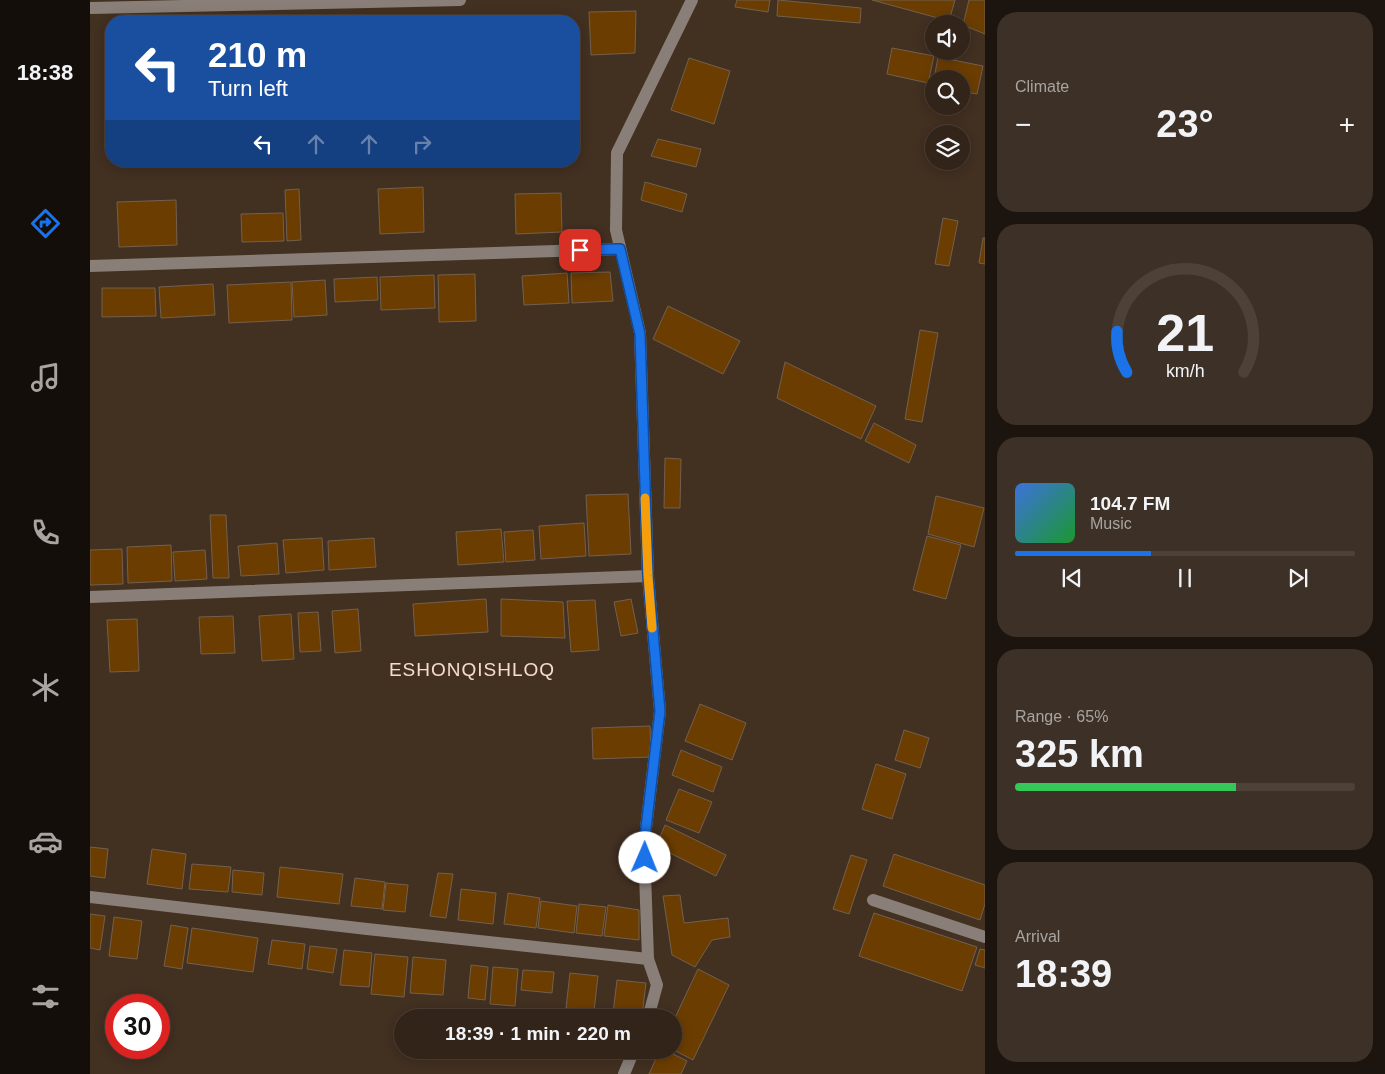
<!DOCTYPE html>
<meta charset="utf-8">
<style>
:root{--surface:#322419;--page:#3d3026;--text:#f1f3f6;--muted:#a8a4a2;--line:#4d4138;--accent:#1a73e8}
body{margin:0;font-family:Arial,sans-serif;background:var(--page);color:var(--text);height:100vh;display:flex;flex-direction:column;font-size:19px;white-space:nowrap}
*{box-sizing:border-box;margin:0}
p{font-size:16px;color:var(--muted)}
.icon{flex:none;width:28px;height:28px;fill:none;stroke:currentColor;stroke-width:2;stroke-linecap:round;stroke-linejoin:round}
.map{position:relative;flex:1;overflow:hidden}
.drawer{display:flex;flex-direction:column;gap:12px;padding:12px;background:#1c140e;width:400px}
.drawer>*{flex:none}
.guide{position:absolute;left:15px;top:15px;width:475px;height:152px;border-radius:20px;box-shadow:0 2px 12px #0003,0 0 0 1px var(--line);background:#1a4fa0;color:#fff;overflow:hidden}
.tools{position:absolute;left:835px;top:15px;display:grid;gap:10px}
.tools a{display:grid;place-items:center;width:45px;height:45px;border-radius:50%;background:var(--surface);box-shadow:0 2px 12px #0003,0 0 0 1px var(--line);font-size:25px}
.speed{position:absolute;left:15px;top:994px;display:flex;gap:10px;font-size:25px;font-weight:700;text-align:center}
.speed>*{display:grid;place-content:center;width:65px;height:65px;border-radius:50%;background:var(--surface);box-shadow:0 2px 12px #0003,0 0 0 1px var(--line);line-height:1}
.speed .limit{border:8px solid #d22;background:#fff;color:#111}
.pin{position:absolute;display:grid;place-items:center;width:42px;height:42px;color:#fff;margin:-21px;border-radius:10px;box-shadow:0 2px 8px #0006}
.me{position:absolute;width:55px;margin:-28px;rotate:1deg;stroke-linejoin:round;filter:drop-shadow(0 0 4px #0008)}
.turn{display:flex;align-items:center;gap:18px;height:105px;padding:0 20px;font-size:22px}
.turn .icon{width:65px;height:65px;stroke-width:2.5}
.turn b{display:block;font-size:35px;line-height:42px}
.lanes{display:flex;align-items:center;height:48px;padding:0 20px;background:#0003;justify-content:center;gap:25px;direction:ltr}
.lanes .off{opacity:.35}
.big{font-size:38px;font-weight:700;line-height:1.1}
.drawer .tile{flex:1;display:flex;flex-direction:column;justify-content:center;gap:8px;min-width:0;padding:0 18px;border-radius:20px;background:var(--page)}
.drawer .dial{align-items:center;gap:0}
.dial svg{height:130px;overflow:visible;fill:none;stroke:var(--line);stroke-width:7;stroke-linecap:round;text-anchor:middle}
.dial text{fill:var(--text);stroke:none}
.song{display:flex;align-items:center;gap:15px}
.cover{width:60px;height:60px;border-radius:8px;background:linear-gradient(135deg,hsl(220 70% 55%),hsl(130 70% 35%))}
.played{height:5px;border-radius:2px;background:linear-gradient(90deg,var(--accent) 40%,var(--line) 40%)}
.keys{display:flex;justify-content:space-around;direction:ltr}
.heat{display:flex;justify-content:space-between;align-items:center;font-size:28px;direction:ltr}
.charge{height:8px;border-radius:4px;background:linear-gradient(90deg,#34c759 65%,var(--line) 0)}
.trip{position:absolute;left:304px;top:1009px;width:288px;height:50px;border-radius:25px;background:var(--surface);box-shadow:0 2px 12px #0003,0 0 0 1px var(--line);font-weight:700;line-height:50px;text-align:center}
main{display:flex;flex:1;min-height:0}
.tabs{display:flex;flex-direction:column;width:90px;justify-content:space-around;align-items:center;background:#140e0a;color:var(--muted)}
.tabs .icon{width:35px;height:35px}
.tabs .active{color:var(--accent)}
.tabs b{font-size:22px;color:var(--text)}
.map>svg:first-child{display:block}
.building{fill:#6b3d00;stroke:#73604e}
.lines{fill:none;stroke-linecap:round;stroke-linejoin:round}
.minor{stroke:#897f78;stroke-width:12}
.route-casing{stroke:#114b97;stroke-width:12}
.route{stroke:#1a73e8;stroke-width:9}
.slow{stroke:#f59e0b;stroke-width:9}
.labels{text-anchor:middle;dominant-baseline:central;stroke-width:5;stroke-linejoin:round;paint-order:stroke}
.quarter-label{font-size:19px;letter-spacing:1px;fill:#f6ddcb;stroke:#423021}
</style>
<main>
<nav class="tabs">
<b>18:38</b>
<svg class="icon active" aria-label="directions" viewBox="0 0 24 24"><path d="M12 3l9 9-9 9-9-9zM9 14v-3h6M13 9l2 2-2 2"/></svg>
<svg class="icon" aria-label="music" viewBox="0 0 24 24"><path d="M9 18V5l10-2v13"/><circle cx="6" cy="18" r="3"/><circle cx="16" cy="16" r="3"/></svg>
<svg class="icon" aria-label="phone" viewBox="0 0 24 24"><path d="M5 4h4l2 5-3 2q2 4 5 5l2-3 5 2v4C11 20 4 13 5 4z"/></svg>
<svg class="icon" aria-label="climate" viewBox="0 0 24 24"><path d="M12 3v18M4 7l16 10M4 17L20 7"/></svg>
<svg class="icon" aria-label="car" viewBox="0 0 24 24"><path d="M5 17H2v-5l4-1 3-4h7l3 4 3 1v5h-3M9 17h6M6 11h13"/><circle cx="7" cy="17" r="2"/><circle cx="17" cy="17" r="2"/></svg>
<svg class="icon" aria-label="filters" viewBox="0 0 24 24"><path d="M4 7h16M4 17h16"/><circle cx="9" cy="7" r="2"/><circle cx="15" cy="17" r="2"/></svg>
</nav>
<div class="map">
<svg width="895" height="1074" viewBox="0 0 895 1074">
<rect width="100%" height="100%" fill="#423021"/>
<g class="building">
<polygon points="647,0 680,0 678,12 645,7"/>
<polygon points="688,0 771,8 770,23 687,16"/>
<polygon points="782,0 865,0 859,21"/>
<polygon points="879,0 895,0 895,34 873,25"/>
<polygon points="546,11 545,53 501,55 499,12"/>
<polygon points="468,18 468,21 415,21 415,19"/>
<polygon points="413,19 413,21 349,21 349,20"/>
<rect x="314" y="20" width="32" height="1"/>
<polygon points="802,48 844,56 838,83 797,74"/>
<polygon points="848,57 893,66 887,94 871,91 871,79 844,79"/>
<polygon points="599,58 640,71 624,124 581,110"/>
<polygon points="568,139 611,149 606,167 561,156"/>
<polygon points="555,182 597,194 592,212 551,200"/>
<polygon points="333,187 334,232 290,234 288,189"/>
<polygon points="209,189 211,240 197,241 195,190"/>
<polygon points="471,193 472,232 426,234 425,194"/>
<polygon points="86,200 87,245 29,247 27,202"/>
<polygon points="193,213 194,241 152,242 151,214"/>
<polygon points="853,218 868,221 859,266 845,264"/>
<polygon points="893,238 895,238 895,264 889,263"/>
<polygon points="520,272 523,301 482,303 481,273"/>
<polygon points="477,273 479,303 434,305 432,276"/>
<polygon points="385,274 386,321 349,322 348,275"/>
<polygon points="344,275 345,308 291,310 290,277"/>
<polygon points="287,277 288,300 245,302 244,279"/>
<polygon points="235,280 237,315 204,317 202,282"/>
<polygon points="201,282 202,320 139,323 137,285"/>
<polygon points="123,284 125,315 71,318 69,287"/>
<polygon points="12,288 65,288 66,316 12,317"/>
<polygon points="578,306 650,341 633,374 563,339"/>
<polygon points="830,330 848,333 832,422 815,419"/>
<polygon points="695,362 786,406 771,439 687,398"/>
<polygon points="784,423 826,445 819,463 775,441"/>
<polygon points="575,458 591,459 590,508 574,508"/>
<polygon points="538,494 541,554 499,556 496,495"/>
<polygon points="846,496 894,508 884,547 838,534"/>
<polygon points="120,515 136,515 139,578 123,578"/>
<polygon points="494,523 496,556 451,559 449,526"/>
<polygon points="411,529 414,562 368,565 366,532"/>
<polygon points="443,530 445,560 416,562 414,532"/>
<polygon points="837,536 871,545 856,599 823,590"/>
<polygon points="232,538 234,570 196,573 193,540"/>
<polygon points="284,538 286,567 239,570 238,541"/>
<polygon points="187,543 189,574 151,576 148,546"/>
<polygon points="81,545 82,581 38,583 37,547"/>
<polygon points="32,549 33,584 0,585 0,550"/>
<polygon points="115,550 117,579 85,581 83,552"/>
<polygon points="396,599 398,632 325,636 323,604"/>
<polygon points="411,599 473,602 475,638 411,636"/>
<polygon points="541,599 548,633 531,636 524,602"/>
<polygon points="505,600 509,650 481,652 477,601"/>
<polygon points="268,609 271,651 245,653 242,611"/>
<polygon points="228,612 231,651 210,652 208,613"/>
<polygon points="201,614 204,659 172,661 169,616"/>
<polygon points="143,616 145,653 111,654 109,617"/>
<polygon points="47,619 49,671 20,672 17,620"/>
<polygon points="610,704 656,723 642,760 595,741"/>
<polygon points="560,726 561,757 503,759 502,728"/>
<polygon points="814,730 839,738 830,768 805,760"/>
<polygon points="591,750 632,767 623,792 582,775"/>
<polygon points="786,764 816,774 802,819 772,809"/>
<polygon points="589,789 622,802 609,833 576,820"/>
<polygon points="575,825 636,855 626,876 566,846"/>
<polygon points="0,847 18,849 15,878 0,876"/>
<polygon points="62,849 96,854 92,889 57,884"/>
<polygon points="804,854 895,885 895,904 890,920 793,886"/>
<polygon points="761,855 777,860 759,914 743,909"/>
<polygon points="102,864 141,867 138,892 99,889"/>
<polygon points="190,867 253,874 249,904 187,897"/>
<polygon points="143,870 174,873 172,895 142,892"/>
<polygon points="348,873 363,874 356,918 340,916"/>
<polygon points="265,878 295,882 292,909 261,906"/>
<polygon points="296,883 318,885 315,912 293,910"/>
<polygon points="371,889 406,893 403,924 368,920"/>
<polygon points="418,893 450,898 446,928 414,924"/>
<polygon points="590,895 594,923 638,918 640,937 622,940 605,967 582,955 573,896"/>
<polygon points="451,901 487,906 484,933 448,928"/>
<polygon points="489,904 516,907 512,936 486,933"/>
<polygon points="518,905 549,910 549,940 514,936"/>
<polygon points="784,913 887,947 872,991 769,956"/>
<polygon points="0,914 15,916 10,950 0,948"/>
<polygon points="24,917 52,921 47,959 19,956"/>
<polygon points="81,925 98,928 92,969 74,966"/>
<polygon points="102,928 168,938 163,972 97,963"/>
<polygon points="182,940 215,944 212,969 178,964"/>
<polygon points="220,946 247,949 243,973 217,969"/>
<polygon points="890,949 895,950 895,968 885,965"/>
<polygon points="254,950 282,953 279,987 250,985"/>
<polygon points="285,954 318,957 314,997 281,994"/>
<polygon points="323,957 356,960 353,995 320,993"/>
<polygon points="381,965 398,967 395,1000 378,998"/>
<polygon points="403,967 428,969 425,1006 400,1004"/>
<polygon points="608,969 639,985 603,1060 582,1049 582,1024"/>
<polygon points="433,970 464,972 462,993 431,990"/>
<polygon points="480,973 508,976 504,1011 476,1008"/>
<polygon points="527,980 556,983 552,1016 523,1013"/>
<polygon points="570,1050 575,1050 597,1061 591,1074 559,1074"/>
</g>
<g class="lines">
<g class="minor">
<polyline points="0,8 370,0"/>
<polyline points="0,266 530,249"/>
<polyline points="0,597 558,576"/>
<polyline points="0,897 277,929 558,959"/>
<polyline points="783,900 895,937"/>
<polyline points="558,1018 567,985 558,959 555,873 556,828 570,711 558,576 550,333 526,230 527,153 602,0"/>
<polyline points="534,1074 544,1050"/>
</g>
</g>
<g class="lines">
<defs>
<polyline id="route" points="490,250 530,249 550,334 558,576 570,711 556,828 555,858"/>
</defs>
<use href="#route" class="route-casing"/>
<use href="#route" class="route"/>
<polyline class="slow" points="555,498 558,576 562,628"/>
</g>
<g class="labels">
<g class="quarter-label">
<text x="382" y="669">ESHONQISHLOQ</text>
</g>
</g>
</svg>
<div class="tools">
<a><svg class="icon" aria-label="sound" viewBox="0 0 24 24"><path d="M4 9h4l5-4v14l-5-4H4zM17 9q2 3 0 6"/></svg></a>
<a><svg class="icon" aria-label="search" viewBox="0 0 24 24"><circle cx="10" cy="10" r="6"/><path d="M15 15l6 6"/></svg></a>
<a><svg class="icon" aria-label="layers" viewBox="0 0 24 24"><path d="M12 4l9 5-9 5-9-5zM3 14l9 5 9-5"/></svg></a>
</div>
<div class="speed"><div class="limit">30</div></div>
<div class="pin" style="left:490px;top:250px;background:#d93025"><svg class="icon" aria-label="arrive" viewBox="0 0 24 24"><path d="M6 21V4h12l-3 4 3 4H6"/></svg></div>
<svg class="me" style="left:555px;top:858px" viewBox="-20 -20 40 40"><circle r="19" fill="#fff"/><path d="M0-13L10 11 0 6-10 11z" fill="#1a73e8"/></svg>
<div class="trip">18:39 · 1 min · 220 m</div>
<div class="guide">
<div class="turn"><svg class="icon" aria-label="left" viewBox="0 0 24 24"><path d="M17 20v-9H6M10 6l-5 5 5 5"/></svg><div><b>210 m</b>Turn left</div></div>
<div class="lanes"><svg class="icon" aria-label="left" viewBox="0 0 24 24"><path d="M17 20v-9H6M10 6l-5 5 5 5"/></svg><svg class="icon off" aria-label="ahead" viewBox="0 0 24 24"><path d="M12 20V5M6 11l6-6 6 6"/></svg><svg class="icon off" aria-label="ahead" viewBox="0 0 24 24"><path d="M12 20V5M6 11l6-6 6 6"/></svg><svg class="icon off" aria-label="right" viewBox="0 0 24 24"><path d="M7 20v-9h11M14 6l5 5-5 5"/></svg></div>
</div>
</div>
<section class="drawer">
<div class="tile"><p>Climate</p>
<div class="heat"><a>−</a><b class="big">23°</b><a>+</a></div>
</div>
<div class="tile dial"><svg viewBox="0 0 100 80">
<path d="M14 69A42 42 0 1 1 86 69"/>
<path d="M14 69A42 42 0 0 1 8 44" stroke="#1a73e8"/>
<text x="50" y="56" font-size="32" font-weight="700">21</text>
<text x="50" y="72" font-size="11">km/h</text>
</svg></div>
<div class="tile">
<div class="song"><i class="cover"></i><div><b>104.7 FM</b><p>Music</p></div></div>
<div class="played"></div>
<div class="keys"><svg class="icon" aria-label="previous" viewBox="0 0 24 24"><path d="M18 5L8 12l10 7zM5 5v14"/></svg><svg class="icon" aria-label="pause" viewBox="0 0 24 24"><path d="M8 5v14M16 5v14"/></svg><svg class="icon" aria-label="next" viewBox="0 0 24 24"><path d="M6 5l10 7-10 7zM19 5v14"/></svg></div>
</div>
<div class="tile"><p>Range · 65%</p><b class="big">325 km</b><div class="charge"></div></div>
<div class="tile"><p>Arrival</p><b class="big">18:39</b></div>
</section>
</main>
